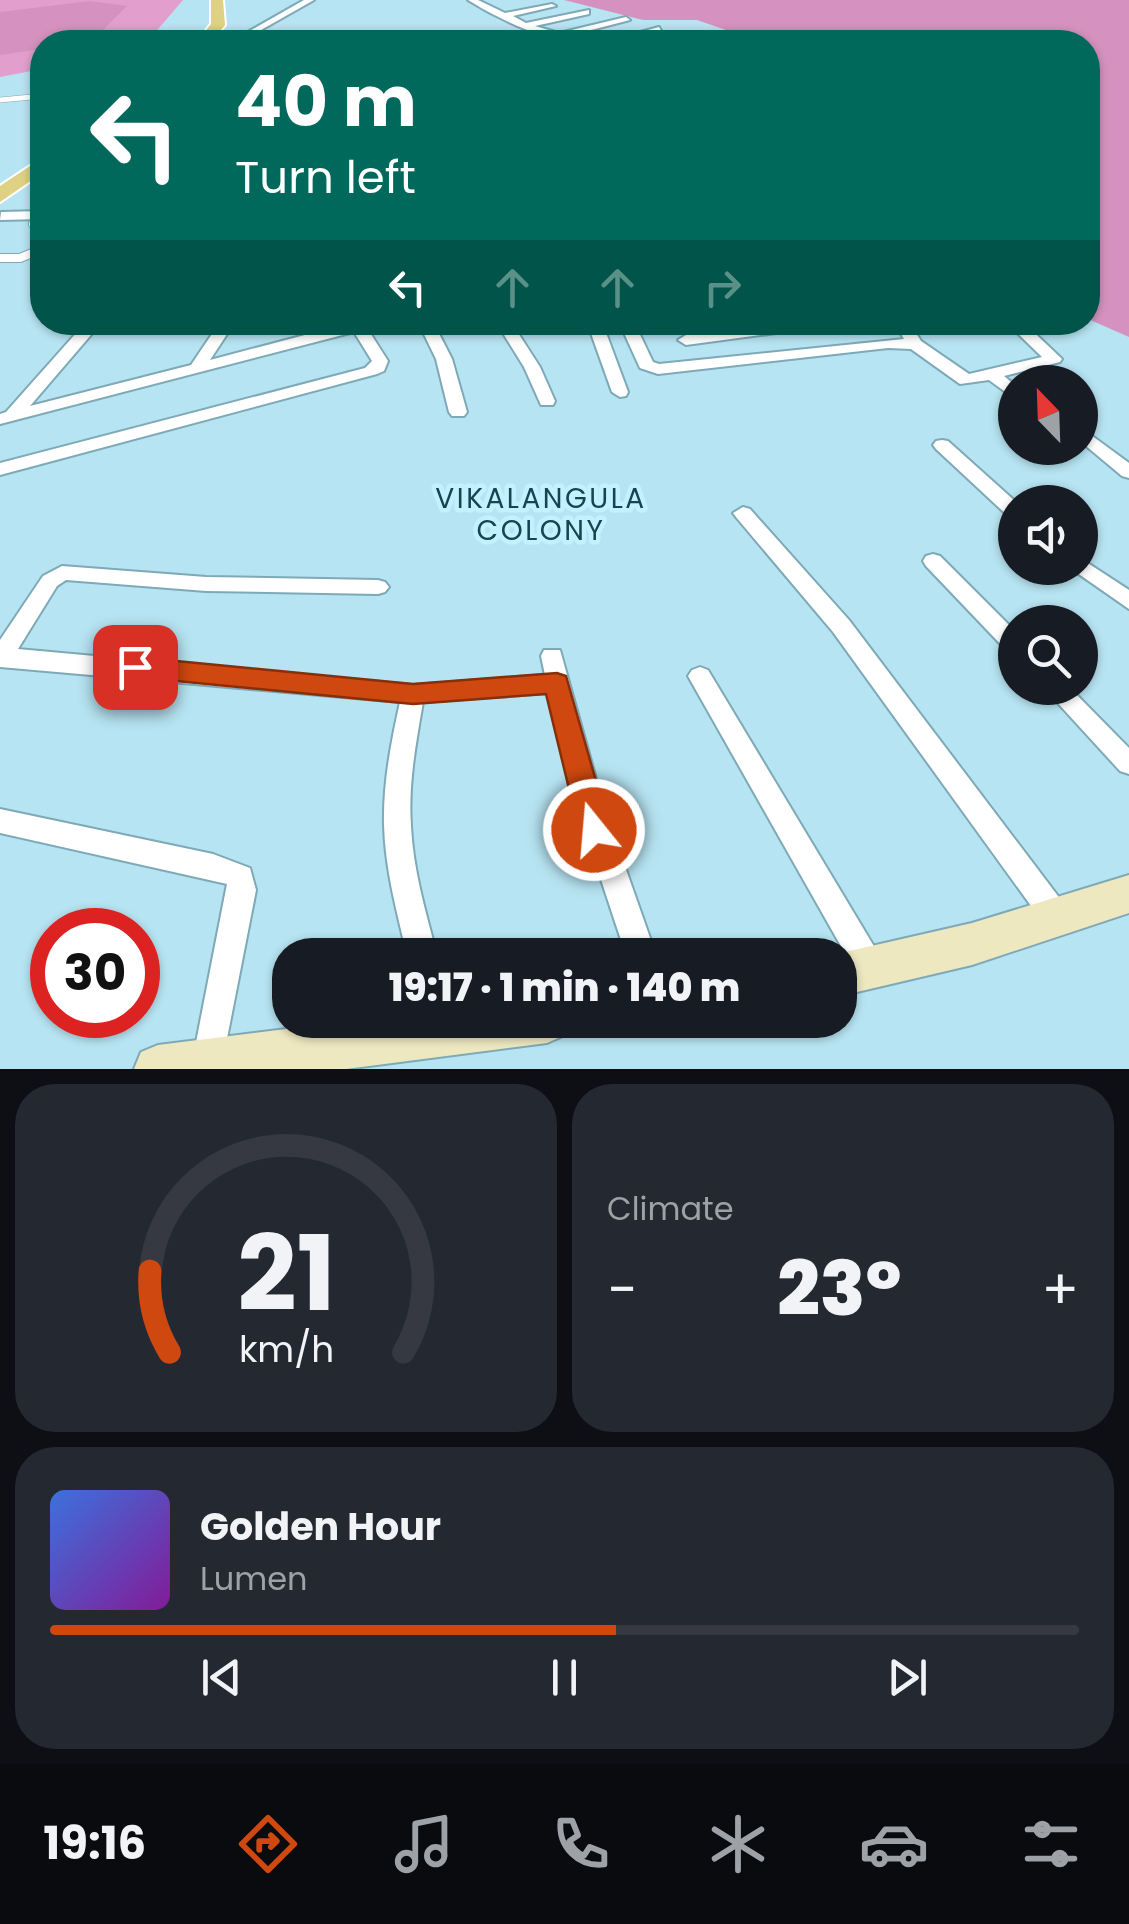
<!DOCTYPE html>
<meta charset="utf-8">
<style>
:root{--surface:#171b24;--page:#242831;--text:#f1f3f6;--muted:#9ea1a6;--line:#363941;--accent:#cf480f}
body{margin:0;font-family:Poppins,sans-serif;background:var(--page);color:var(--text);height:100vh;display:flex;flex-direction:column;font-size:38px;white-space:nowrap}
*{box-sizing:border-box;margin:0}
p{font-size:32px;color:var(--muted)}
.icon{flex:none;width:55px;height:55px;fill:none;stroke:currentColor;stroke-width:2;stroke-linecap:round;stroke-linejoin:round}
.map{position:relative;height:1069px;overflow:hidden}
.drawer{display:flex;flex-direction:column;gap:15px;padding:15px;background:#0d0f14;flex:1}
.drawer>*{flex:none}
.banner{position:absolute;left:30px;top:30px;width:1070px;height:305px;border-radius:40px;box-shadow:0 2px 8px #0004;background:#00695c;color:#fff;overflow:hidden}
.needle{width:65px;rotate:337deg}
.tools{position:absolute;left:998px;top:365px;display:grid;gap:20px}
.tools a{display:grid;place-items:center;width:100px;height:100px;border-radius:50%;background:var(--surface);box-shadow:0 2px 8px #0004;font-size:50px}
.speed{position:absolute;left:30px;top:908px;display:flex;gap:20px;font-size:50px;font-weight:700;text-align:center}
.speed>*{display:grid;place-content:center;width:130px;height:130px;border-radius:50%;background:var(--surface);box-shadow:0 2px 8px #0004;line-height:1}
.speed .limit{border:15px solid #d22;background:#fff;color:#111}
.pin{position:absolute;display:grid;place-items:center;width:85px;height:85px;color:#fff;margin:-42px;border-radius:20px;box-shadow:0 5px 15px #0006}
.me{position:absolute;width:110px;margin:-55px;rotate:343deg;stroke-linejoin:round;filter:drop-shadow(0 0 8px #0008)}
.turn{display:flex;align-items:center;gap:35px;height:210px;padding:0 40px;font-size:45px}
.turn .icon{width:130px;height:130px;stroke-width:2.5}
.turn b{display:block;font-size:70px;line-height:85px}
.lanes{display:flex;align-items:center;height:95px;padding:0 40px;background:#0003;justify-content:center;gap:50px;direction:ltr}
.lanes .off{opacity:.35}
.big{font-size:75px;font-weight:800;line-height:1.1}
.drawer .widget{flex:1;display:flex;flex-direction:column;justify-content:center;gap:15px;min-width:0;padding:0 35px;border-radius:40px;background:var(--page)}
.drawer .dial{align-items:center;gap:0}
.dial svg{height:260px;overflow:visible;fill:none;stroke:var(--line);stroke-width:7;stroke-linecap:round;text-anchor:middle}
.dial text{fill:var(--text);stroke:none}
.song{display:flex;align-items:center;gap:30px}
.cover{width:120px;height:120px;border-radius:15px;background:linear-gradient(135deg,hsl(220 70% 55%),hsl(290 70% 35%))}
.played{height:10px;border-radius:5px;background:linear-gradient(90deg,var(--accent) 55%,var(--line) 55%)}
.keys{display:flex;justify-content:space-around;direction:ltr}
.heat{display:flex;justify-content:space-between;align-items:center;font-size:55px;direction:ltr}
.drawer .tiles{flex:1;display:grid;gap:15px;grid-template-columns:1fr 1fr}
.widget:last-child{grid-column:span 2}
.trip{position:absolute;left:272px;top:938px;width:585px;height:100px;border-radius:40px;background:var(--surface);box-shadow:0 2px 8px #0004;font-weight:800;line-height:100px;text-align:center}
.menu{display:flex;height:160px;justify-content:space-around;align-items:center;background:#090b0e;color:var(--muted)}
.menu .icon{width:70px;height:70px}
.menu .active{color:var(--accent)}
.menu b{font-size:45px;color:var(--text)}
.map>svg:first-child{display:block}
.green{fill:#e29fcd}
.forest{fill:#d592c0}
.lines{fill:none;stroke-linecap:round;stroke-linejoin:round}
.lane-far1-casing{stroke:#7ea9b6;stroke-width:6}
.lane-casing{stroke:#7ea9b6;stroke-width:10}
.street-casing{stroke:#7ea9b6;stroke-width:4}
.secondary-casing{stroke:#7ea9b6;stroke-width:4}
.primary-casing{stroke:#fff;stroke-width:4}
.lane-far1{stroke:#fff;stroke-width:5}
.lane{stroke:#fff;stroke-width:8}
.street{fill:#fff;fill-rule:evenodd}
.secondary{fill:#eee8c1;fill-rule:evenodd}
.primary{fill:#ded183;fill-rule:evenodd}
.route{fill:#cf480f;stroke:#872f0a;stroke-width:2.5}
.labels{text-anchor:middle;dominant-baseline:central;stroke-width:9;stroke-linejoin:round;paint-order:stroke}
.neighbourhood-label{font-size:28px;letter-spacing:2.5px;fill:#19434f;stroke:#c4f1ff}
</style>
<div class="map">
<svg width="1129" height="1069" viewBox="0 0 1129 1069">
<rect width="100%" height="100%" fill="#b7e4f2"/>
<polygon class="green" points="0,0 183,0 147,42 42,42 42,69 0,77"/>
<g class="forest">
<polygon points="564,0 1129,0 1129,337 1088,319 1088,42 761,42 697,20 643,20"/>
<polygon points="90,1 127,6 92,41 42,42 42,49 0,55 0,12"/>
</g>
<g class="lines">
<defs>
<polyline id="lane-far1" points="0,100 42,96"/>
<g id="lane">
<polyline points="36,215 33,224 42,224"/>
<polyline points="0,258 20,258 42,249"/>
</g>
<g id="street">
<polygon points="304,0 314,0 240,42 230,42"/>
<path d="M468,0h10l27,13 47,-9 4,2 -43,10 13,7 63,-13v4l-54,12 24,7 67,-16 4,3 -62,16 13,6c-32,2 -86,-25 -113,-42z"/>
<polygon points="659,27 662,32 616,42 603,42"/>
<polygon points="696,37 699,42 681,42 682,40"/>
<polygon points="42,211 42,219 0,220 1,212"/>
<polygon points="86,322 102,322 30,406 191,365 220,322 235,322 210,360 354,322 381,322 367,328 388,361 384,371 377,374 0,475 0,463 365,368 372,361 354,332 0,424 0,414 6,412"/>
<polygon points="418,322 433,322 452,359 467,412 464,416 452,416 449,412 436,359"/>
<polygon points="496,322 511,322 540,367 555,401 553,405 541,405 524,367"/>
<polygon points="587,322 602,322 628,392 626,396 620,397 612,392"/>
<polygon points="619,322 634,322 653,362 659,364 904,339 894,322 909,322 921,341 969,374 1042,357 1006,322 1023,322 1062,359 1060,362 1004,376 1015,385 1015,399 989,380 960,384 911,349 888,348 658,374 640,368"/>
<polygon points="783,322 828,322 821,327 686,345 678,340 686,335"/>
<polygon points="1080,427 1129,463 1129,478 1122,476 1080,441"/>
<polygon points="942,440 948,441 1016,502 1015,518 1008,516 936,449 933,445 936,441"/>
<polygon points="743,507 750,509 849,620 1067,908 1071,918 1067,928 1057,931 1047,928 833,632 736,517 733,513"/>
<polygon points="933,554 940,556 1015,631 1015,653 1007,651 926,566 923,561 926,556"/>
<polygon points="1080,558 1129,590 1129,609 1073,570 1071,568 1080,568"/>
<path d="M62,566l144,11 172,3 7,2 4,5 -4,5 -7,2 -172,-3 -140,-11 -9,6 -39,63 395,36 132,-10 -4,-19 3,-6h16l44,157 52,148h-30l-49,-148 -29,-114 -125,9c-7,41 -15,82 -12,124 2,44 15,87 26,129h-30c-10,-43 -22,-86 -23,-130 -1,-42 7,-82 16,-123l-400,-35v-27l43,-64z"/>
<polygon points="700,667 708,670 881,958 885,968 881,978 870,983 859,978 688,676 692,670"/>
<polygon points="1044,688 1070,688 1129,748 1129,774 1120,771"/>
<polygon points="0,809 213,854 250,868 256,890 221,1069 195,1069 192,1063 227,884 0,833"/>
</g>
<g id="secondary">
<polygon points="1129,875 1129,913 972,965 840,996 840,955 832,955 972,923"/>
<polygon points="359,1020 570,1020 563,1036 547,1043 346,1069 134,1069 141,1052 158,1045"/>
</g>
<g id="primary">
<polygon points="211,0 223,0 225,25 211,42 197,42 211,24"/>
<polygon points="42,158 42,173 0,202 0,186"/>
</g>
</defs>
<use href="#lane-far1" class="lane-far1-casing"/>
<use href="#lane" class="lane-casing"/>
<use href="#street" class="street-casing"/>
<use href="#secondary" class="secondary-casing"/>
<use href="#primary" class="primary-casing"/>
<use href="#lane-far1" class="lane-far1"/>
<use href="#lane" class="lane"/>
<use href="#street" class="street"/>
<use href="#secondary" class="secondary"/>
<use href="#primary" class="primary"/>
</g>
<polygon class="route" points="135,657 413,684 557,673 566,676 610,830 605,839 594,843 584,839 579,830 546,694 413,704 135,677 126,674 122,667 126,660"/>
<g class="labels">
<g class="neighbourhood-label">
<text x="541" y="498">VIKALANGULA<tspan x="541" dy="32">COLONY</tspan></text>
</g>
</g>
</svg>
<div class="tools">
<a><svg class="needle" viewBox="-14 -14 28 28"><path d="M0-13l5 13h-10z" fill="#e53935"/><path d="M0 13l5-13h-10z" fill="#9ea1a6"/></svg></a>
<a><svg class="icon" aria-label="sound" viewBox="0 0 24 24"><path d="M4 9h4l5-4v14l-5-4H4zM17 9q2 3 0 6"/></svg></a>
<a><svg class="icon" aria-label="search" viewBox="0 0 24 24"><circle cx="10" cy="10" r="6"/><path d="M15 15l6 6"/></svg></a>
</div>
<div class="speed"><div class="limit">30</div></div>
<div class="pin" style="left:135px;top:667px;background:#d93025"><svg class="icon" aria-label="arrive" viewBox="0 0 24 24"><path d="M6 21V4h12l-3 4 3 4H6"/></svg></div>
<svg class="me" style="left:594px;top:830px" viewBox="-20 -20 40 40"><circle r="17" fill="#cf480f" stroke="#fff" stroke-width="3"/><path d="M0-11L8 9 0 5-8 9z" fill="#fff"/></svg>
<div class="trip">19:17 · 1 min · 140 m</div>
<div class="banner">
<div class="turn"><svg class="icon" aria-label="left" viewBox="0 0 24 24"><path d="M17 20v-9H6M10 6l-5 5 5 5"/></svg><div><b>40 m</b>Turn left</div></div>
<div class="lanes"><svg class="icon" aria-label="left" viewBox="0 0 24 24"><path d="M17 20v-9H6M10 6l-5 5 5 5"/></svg><svg class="icon off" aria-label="ahead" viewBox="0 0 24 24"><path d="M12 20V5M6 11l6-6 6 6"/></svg><svg class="icon off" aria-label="ahead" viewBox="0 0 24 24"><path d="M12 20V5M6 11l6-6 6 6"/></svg><svg class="icon off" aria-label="right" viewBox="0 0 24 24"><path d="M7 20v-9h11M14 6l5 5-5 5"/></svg></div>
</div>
</div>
<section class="drawer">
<div class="tiles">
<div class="widget dial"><svg viewBox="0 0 100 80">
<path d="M14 69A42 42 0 1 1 86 69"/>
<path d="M14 69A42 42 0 0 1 8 44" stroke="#cf480f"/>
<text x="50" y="56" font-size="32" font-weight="700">21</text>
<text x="50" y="72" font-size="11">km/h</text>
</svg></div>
<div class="widget"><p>Climate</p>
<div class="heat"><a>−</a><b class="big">23°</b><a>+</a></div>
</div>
<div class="widget">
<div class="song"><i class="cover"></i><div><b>Golden Hour</b><p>Lumen</p></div></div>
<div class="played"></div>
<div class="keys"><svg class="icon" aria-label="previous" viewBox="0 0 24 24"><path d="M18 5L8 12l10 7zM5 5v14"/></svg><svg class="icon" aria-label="pause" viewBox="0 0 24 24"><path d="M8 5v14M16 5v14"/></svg><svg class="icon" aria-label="next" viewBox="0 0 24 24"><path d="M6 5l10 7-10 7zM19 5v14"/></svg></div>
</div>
</div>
</section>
<nav class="menu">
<b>19:16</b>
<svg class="icon active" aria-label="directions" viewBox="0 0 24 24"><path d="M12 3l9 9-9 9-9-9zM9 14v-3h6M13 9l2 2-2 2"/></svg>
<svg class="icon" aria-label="music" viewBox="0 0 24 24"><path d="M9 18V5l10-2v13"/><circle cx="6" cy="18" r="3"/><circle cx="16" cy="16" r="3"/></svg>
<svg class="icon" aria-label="phone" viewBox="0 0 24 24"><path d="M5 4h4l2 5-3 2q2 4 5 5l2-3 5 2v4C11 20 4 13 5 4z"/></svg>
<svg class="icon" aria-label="climate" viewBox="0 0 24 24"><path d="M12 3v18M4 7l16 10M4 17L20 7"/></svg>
<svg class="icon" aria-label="car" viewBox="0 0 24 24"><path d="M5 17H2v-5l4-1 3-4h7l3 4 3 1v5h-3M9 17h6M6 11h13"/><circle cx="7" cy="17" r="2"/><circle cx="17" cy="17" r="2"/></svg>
<svg class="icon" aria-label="filters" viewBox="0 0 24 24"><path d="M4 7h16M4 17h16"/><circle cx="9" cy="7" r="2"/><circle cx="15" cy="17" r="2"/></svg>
</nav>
